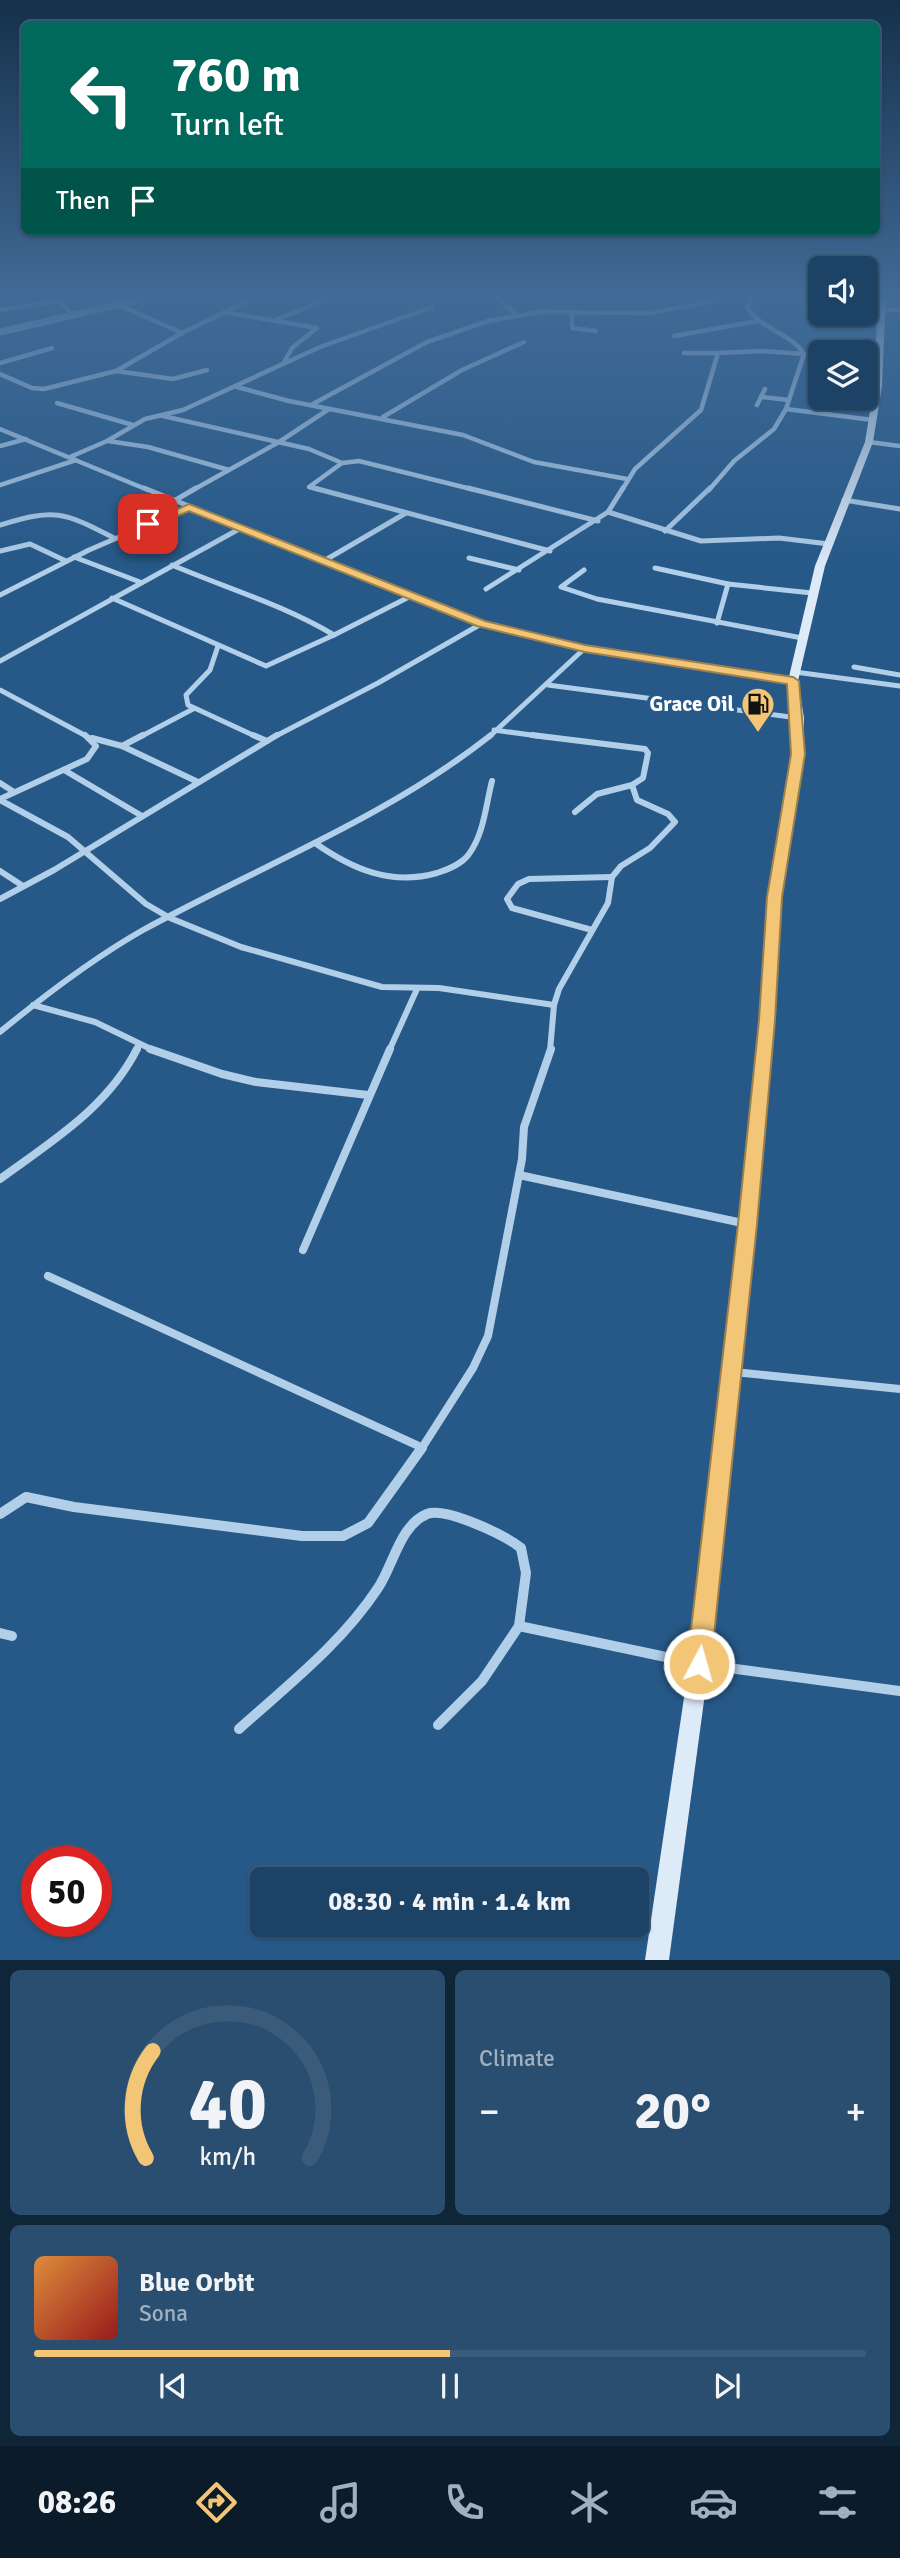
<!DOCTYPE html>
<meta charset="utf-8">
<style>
:root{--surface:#1c4366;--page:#294e6f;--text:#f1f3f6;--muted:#a0b0bf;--line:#3a5c7a;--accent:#f2c577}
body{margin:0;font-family:Signika,sans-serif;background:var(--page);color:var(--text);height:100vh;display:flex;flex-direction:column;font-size:26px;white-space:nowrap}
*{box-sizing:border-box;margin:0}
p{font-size:23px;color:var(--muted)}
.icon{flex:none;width:38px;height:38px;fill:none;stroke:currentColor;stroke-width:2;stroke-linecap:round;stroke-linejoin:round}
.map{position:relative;height:1960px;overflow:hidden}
.sheet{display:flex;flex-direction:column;gap:10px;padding:10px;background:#0f2538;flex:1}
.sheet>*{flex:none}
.hud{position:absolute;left:21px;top:21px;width:859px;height:214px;border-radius:10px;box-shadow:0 2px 5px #0004,0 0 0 2px var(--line);background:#00695c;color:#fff;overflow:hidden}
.buttons{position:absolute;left:808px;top:256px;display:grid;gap:14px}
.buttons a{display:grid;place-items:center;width:70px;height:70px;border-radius:10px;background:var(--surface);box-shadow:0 2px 5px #0004,0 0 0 2px var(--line);font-size:35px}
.speed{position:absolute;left:21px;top:1846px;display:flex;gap:14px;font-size:35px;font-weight:700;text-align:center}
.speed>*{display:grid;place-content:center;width:91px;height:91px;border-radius:50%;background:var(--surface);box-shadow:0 2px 5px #0004,0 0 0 2px var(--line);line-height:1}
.speed .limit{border:10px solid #d22;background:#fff;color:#111}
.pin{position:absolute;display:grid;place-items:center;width:60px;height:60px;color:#fff;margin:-30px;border-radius:14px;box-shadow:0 4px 10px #0006}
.me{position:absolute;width:77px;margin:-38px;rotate:6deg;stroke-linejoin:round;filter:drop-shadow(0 0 5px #0008)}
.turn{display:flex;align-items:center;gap:24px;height:147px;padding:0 35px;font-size:32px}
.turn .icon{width:91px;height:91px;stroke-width:2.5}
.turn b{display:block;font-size:49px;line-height:60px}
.then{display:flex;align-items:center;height:66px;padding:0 35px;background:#0003;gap:14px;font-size:26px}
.big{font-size:52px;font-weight:700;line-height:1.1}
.sheet .card{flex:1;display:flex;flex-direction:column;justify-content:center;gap:10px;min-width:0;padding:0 24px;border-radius:10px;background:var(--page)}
.sheet .dial{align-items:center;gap:0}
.dial svg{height:182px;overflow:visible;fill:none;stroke:var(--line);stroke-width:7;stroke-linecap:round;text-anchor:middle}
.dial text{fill:var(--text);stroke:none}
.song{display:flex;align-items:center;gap:21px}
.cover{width:84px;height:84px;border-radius:10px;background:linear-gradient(135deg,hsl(30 70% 55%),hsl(0 70% 35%))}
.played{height:7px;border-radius:4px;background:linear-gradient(90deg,var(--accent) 50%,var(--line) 50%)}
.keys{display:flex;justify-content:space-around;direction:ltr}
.heat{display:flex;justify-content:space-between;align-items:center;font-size:38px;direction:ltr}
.sheet .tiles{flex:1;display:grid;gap:10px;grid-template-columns:1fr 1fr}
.card:last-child{grid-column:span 2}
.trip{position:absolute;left:250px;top:1867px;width:399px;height:70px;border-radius:10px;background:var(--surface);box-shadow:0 2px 5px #0004,0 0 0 2px var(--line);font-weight:700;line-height:70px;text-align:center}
.tabs{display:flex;height:112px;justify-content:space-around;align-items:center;background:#0b1b29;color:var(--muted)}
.tabs .icon{width:49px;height:49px}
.tabs .on{color:var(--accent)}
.tabs b{font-size:32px;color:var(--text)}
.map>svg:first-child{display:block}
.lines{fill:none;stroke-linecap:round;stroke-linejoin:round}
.minor-far4{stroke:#b2cfe9;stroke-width:4.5}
.minor-far3{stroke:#b2cfe9;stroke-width:5}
.minor-far2{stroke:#b2cfe9;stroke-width:6}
.minor-far1{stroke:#b2cfe9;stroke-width:8}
.minor{stroke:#b2cfe9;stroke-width:10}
.tertiary{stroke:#b2cfe9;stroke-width:7}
.secondary{fill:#ddeaf8;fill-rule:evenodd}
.route{fill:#f2c577;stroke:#9d804d;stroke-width:2}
.labels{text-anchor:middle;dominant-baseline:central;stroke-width:7;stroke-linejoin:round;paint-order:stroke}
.poi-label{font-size:21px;font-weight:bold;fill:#fff;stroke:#265988;text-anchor:end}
</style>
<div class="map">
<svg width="900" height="1960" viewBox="0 0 900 1960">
<rect width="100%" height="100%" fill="#265988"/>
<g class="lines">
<g class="minor-far4">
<polyline points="56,296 71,314"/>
<polyline points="496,296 516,315"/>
<polyline points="394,299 410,296"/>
<polyline points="117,304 182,333"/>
<polyline points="882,309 900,310"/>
<polyline points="0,310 60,301"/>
<polyline points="224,312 317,328 292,348 283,364"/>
<polyline points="572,312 572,328 596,331"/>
<polyline points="278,319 335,296"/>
<polyline points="674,336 758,321"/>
<polyline points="684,353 718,353"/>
<polyline points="0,363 52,348"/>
<polyline points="116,371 173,379 207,370"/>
<polyline points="0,374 32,388 44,389 116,371 182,333 258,296"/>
<polyline points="237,387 289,401 463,435 534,462 627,479"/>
<polyline points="761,397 789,400"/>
<polyline points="57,403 133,425"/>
<polyline points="311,405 427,342 488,321 539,312 649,313 740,296"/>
<polyline points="757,405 765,389"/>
<polyline points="786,409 873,420"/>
<polyline points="163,416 309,449 342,463"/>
<polyline points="383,417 462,370 524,342"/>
<polyline points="0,429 148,490"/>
<polyline points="108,441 148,447 229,470"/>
<polyline points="869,442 900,446"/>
<polyline points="0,446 26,439"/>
<polyline points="70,457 107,441 145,419 183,410 320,347 432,307"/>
<polyline points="0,485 76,460"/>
<polyline points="193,490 279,442 329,409"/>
<polyline points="321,490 309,487 342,463 359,461 475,490"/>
<polyline points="622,490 635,469 701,410 718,353 762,351 804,354"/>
<path d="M709,490l25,-29 40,-32 12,-20 18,-55c-14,-22 -43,-24 -57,-47l6,-11"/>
</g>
<g class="minor-far3">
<polyline points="144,488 481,624 585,648 793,681"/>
<polyline points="314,488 550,551"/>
<polyline points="468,488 598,521"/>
<polyline points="844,500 900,509"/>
<polyline points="174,501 196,488"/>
<polyline points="608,512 701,541 779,538 829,544"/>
<path d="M0,525c56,-17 63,-13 114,13"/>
<polyline points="665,531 710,488"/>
<polyline points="0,551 30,544 66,561"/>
<polyline points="74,557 140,582"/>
<polyline points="469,558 519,570"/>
<polyline points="322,562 406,513"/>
<path d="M172,565c54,23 112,40 162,70l75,-38"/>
<polyline points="655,568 728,584 812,593"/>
<polyline points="584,570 561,587 597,599 802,638"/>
<polyline points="486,589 608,512 623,488"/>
<polyline points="0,595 89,550 189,507"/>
<polyline points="112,598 266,666 334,635"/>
<polyline points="717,623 728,584"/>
<polyline points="218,646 210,670 186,695 188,705 257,737"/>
<polyline points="0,661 241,528"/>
<polyline points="854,667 900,675"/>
<polyline points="795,672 900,686"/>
<polyline points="548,685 798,718"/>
<polyline points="0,690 88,737"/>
<polyline points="494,730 546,737"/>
<polyline points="140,737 193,709"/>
<polyline points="274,737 378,683 481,624"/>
<polyline points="489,737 585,648"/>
</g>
<g class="minor-far2">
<polyline points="253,735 267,741"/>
<polyline points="532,735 645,749 648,753 643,778 632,785 637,800 668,814 675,822 650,848 621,866 612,877 608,903 559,989 554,1005 550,1051"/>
<polyline points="92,738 122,746 198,782"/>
<polyline points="122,746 143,735"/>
<polyline points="64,770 142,816"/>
<polyline points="0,783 14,792"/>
<polyline points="0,799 87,759 96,746 85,735"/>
<polyline points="0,800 68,837 146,904 170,918 241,947 382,987 439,988 554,1005"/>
<polyline points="575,812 597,794 632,785"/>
<path d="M315,843c37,26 76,43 122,30 12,-4 25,-9 32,-19 15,-20 17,-50 23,-73"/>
<polyline points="0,871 23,886"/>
<polyline points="0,899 54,870 277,735"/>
<polyline points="592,930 512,908 507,899 518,884 529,879 612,877"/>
<polyline points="33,1005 95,1022 155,1051"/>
<path d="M0,1032c45,-37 92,-73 143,-102 117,-64 243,-112 348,-195"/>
<polyline points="136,1051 139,1045"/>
<polyline points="389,1051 417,989"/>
</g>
<g class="minor-far1">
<polyline points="150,1049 222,1074 256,1082 368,1095"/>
<polyline points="519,1175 747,1224"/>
<path d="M0,1179c52,-38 107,-71 137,-130"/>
<polyline points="303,1250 390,1049"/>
<polyline points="48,1276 423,1448"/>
<polyline points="734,1372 900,1389"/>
<polyline points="420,1451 473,1368 488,1336 522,1159 524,1127 551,1049"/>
</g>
<g class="minor">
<polyline points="0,1514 26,1497 74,1507 302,1536 343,1536 368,1523 421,1449"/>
<polyline points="0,1633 12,1636"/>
<polyline points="438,1725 482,1681 519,1626 699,1664 900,1691"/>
<path d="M239,1729c49,-44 102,-85 139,-141 15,-22 22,-63 49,-74 19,-7 78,21 94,34l5,25 -7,53"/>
</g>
<polyline class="tertiary" points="0,332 154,296"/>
<polygon class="secondary" points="878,296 886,296 882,386 873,442 825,566 798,681 804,718 803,767 781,897 774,1020 741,1372 709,1664 669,1960 645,1960 689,1664 723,1372 760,1020 767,897 791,767 792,718 788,681 815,566 865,442 874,386"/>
</g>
<linearGradient id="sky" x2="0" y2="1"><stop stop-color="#15314b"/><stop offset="0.52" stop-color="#416a96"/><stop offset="1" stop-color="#416a96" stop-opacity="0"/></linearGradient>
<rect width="900" height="570" fill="url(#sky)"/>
<polygon class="route" points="189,504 485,621 585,645 793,677 799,681 805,754 782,897 775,1020 757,1224 711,1664 707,1672 699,1675 690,1672 687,1664 738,1224 759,1020 767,897 791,754 787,684 585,652 477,626 189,511 152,527 143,524"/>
<defs>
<symbol id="fuel-pin" viewBox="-11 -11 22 30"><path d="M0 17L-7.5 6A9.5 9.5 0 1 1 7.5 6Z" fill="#f2c577" stroke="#265988"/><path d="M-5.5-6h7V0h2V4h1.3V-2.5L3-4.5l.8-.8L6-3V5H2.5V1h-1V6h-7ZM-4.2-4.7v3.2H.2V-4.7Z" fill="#111"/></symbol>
</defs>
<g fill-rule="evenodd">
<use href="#fuel-pin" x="739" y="685" width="38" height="52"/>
</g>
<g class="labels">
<g class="poi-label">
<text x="734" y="704">Grace Oil</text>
</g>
</g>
</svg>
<div class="buttons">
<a><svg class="icon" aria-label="sound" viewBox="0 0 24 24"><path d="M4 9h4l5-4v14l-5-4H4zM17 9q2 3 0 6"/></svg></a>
<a><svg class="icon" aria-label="layers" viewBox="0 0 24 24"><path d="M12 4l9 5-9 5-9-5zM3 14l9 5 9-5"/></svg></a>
</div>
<div class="speed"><div class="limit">50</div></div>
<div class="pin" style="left:148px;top:524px;background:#d93025"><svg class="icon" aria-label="arrive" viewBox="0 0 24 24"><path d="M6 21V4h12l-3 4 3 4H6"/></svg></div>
<svg class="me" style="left:699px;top:1664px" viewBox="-20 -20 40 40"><circle r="17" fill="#f2c577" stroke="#fff" stroke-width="3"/><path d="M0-11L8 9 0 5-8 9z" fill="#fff"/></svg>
<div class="trip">08:30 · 4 min · 1.4 km</div>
<div class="hud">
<div class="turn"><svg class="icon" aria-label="left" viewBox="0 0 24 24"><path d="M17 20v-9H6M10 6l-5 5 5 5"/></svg><div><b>760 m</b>Turn left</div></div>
<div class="then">Then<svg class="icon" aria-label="arrive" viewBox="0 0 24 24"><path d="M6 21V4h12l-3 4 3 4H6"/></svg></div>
</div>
</div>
<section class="sheet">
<div class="tiles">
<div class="card dial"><svg viewBox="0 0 100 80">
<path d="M14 69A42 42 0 1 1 86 69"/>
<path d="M14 69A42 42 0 0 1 17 22" stroke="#f2c577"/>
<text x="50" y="56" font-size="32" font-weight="700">40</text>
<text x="50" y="72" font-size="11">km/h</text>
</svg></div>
<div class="card"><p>Climate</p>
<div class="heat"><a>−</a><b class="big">20°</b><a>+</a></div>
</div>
<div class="card">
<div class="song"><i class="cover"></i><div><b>Blue Orbit</b><p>Sona</p></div></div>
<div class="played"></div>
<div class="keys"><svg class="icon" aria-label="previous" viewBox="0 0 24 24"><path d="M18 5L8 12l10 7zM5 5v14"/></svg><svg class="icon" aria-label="pause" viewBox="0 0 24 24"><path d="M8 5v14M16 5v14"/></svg><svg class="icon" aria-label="next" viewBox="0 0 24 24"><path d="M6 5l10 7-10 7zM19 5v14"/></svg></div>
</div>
</div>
</section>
<nav class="tabs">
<b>08:26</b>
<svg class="icon on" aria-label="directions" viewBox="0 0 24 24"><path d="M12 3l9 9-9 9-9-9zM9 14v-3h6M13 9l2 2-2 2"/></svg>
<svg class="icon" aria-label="music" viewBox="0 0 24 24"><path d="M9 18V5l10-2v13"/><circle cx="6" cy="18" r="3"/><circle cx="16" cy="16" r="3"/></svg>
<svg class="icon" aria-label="phone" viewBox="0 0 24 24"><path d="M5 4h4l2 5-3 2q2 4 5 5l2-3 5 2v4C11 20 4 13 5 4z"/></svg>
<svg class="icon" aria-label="climate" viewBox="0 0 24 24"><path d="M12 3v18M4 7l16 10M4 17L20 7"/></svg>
<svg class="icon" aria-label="car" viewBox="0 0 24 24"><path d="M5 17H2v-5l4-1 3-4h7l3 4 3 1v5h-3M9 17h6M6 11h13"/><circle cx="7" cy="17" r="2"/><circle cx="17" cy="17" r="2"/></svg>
<svg class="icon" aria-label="filters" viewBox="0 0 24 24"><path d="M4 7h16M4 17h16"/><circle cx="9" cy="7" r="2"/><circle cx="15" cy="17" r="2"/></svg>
</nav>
